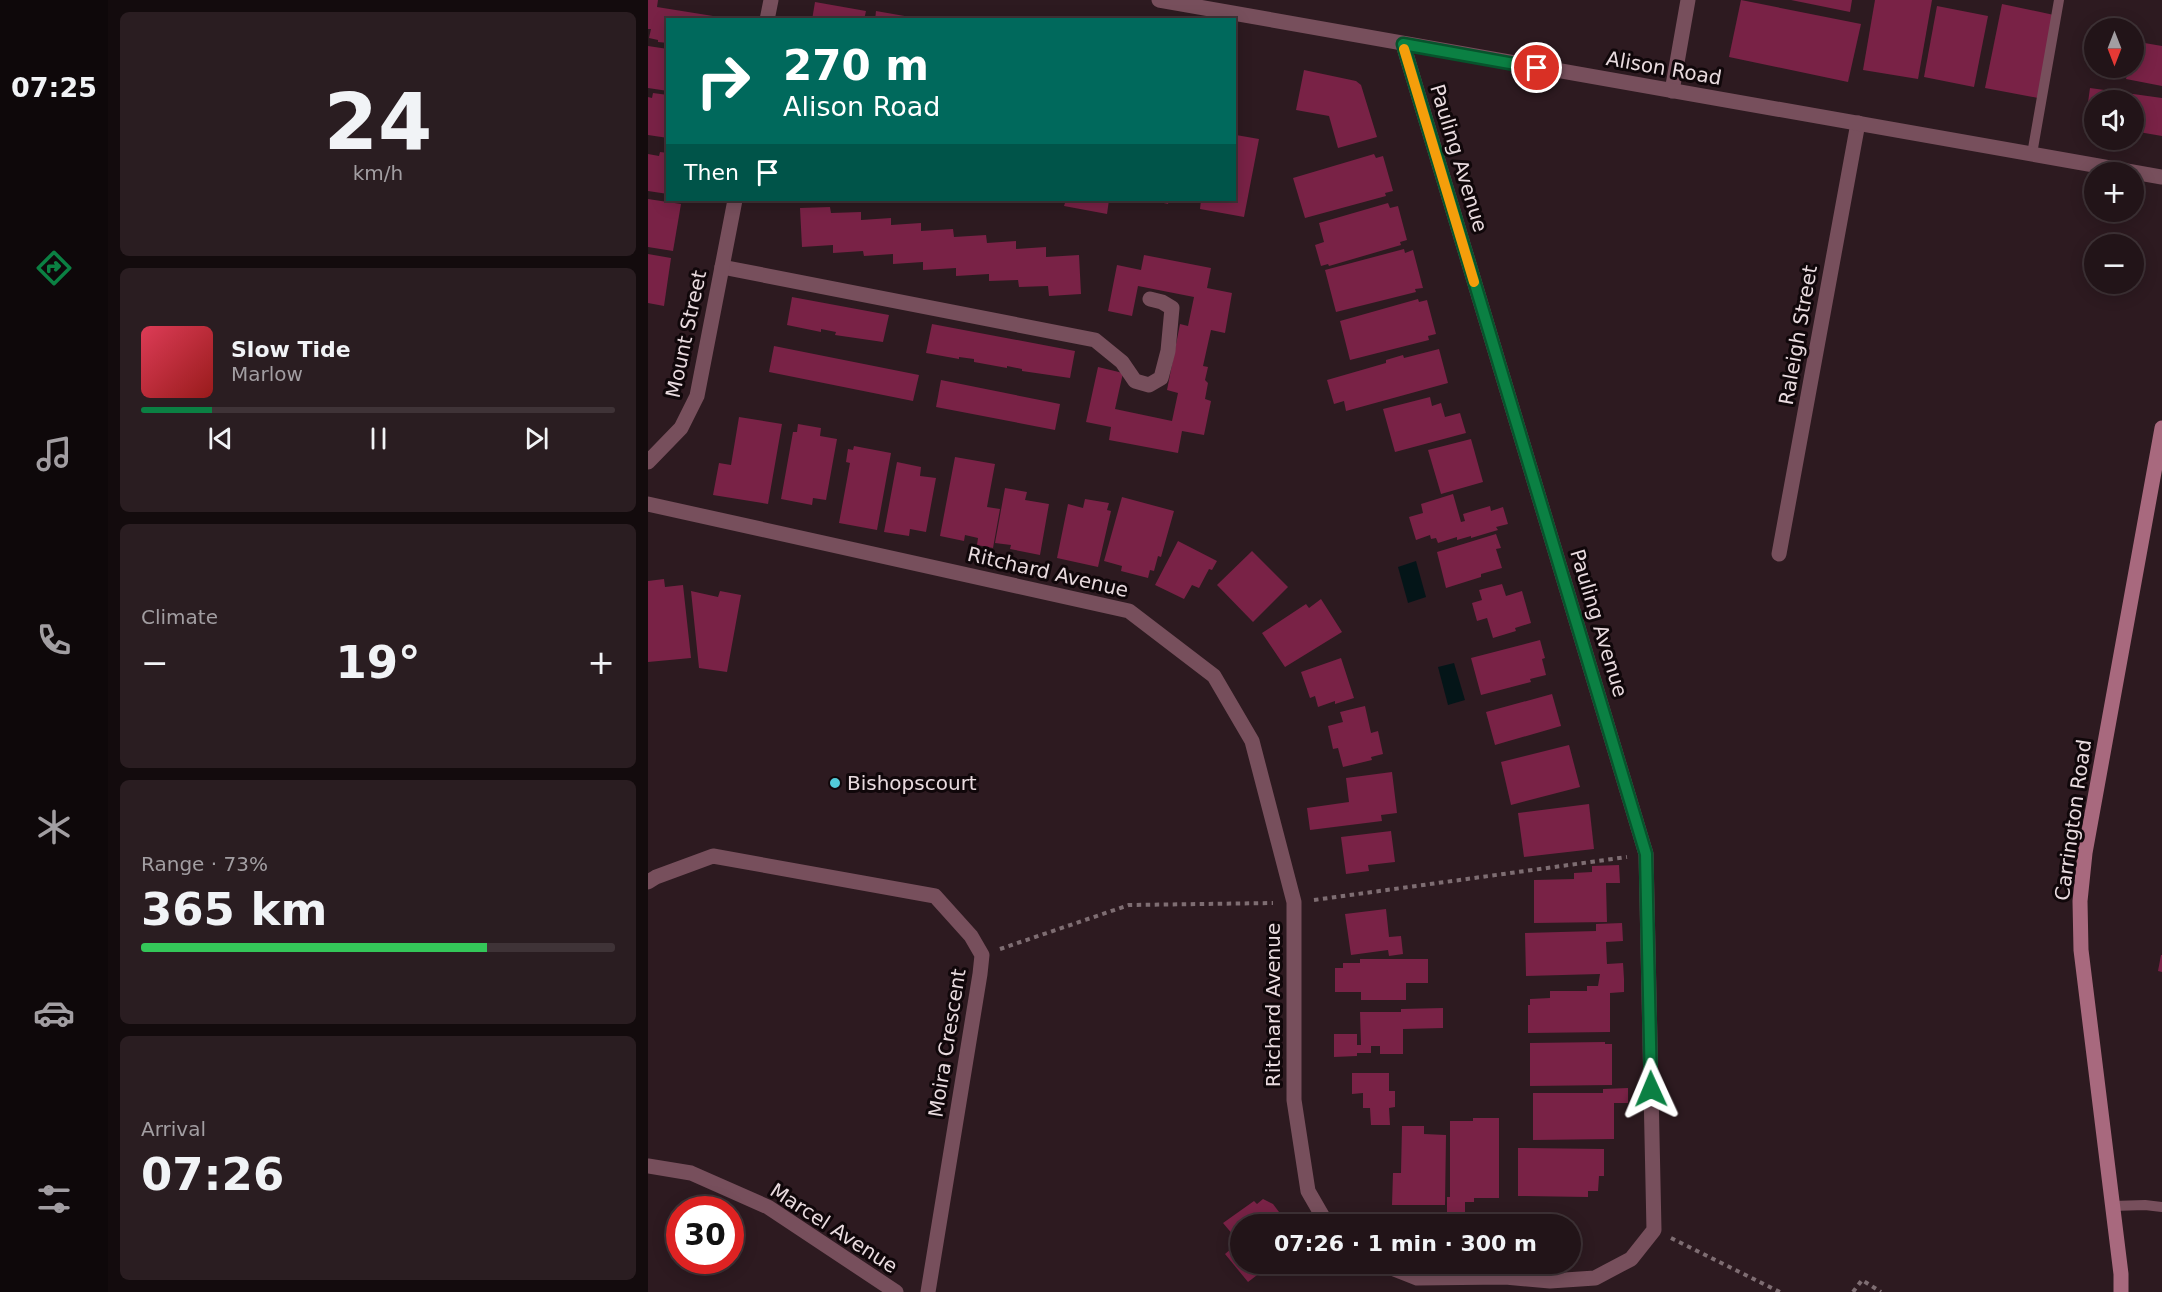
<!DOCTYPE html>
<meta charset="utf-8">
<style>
:root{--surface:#221418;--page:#2a1d21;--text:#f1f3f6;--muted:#a29ea2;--line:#3f3337;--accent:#0b8043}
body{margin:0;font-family:"DejaVu Sans",sans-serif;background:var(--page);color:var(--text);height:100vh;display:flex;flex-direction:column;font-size:22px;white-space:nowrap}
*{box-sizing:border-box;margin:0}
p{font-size:20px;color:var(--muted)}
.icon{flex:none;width:33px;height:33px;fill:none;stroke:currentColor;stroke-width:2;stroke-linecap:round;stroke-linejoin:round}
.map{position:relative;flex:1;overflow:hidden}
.sheet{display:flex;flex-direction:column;gap:12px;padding:12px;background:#130b0d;width:540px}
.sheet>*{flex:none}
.banner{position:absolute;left:18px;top:18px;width:570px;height:183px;border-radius:0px;box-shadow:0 3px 15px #0003,0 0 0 2px var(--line);background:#00695c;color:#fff;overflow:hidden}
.needle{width:39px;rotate:180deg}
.buttons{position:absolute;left:1436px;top:18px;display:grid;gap:12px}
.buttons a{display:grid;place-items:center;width:60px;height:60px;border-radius:50%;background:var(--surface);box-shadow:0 3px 15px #0003,0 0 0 2px var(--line);font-size:30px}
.speed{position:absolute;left:18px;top:1196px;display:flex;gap:12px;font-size:30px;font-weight:700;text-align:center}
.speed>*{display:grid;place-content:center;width:78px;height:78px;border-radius:50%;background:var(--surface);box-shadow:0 3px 15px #0003,0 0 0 2px var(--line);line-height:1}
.speed .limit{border:9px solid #d22;background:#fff;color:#111}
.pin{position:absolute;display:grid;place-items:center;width:51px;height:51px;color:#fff;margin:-26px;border:3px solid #fff;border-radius:50%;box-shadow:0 2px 6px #0007}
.me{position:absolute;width:66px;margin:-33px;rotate:359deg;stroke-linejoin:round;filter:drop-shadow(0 0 4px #0008)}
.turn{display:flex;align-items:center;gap:21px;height:126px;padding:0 18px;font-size:27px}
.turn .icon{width:78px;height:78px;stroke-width:2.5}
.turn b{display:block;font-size:42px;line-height:51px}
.then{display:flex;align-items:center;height:57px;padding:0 18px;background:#0003;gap:12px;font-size:22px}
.big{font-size:45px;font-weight:600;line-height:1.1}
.sheet .card{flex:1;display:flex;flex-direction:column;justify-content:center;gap:9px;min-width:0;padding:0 21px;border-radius:9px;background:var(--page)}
.sheet .dial{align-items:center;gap:0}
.dial b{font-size:78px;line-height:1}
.song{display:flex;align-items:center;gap:18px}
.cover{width:72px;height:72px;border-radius:9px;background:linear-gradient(135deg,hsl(350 70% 55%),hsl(0 70% 35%))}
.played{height:6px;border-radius:3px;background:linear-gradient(90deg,var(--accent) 15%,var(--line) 15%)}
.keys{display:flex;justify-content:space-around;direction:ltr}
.heat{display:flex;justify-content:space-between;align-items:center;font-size:33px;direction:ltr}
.charge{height:9px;border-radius:4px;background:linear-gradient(90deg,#34c759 73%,var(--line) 0)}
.trip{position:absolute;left:582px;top:1214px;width:351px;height:60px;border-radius:30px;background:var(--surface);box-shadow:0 3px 15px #0003,0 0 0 2px var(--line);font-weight:600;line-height:60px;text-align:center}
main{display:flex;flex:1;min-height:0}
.tabs{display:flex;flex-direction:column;width:108px;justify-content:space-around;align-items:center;background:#0e080a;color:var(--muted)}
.tabs .icon{width:42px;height:42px}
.tabs .active{color:var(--accent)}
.tabs b{font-size:27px;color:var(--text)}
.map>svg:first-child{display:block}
.water{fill:#041518}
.building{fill:#792246}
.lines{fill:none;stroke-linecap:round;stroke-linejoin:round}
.path{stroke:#7e6d72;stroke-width:4;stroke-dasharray:4.5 4.5;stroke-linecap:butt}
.service{stroke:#774f5c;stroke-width:10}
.minor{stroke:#774f5c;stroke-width:15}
.tertiary{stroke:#774f5c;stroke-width:15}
.secondary{stroke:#a8697e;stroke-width:15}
.route-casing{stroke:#07532c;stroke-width:15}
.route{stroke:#0b8043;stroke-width:10}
.slow{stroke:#f59e0b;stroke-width:10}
.poi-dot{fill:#52cbd9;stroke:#10070a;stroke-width:2}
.labels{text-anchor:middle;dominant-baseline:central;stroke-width:6;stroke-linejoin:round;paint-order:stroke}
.street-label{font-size:20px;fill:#e9dbdf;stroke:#10070a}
.poi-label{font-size:20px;fill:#e9dbdf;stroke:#10070a;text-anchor:start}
</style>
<main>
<nav class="tabs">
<b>07:25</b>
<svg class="icon active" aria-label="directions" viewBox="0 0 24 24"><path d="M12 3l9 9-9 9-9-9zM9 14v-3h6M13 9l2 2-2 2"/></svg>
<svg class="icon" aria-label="music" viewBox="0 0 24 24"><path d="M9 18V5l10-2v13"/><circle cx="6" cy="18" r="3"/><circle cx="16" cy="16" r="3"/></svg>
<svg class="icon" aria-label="phone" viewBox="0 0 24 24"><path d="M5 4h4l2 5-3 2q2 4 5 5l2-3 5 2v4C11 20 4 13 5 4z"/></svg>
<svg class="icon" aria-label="climate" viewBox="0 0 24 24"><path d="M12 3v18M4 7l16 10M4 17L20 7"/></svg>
<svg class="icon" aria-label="car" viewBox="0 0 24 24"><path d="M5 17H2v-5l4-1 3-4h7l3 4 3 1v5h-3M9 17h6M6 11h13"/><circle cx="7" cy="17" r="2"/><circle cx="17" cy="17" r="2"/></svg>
<svg class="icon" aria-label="filters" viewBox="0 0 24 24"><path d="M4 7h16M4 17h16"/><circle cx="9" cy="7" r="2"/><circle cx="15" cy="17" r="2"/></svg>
</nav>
<section class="sheet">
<div class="card dial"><b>24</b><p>km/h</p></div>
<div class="card">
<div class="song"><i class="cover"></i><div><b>Slow Tide</b><p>Marlow</p></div></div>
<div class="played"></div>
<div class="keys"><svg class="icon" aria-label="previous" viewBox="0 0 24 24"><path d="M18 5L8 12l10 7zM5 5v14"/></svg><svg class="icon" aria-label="pause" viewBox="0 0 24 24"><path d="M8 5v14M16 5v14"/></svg><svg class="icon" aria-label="next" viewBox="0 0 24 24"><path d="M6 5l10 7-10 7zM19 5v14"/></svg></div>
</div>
<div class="card"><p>Climate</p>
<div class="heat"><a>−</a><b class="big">19°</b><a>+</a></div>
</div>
<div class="card"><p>Range · 73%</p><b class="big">365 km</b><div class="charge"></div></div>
<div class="card"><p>Arrival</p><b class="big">07:26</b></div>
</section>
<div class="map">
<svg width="1514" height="1292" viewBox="0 0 1514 1292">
<rect width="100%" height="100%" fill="#2d1a20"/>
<g class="water">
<polygon points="768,561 778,597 760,603 750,567"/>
<polygon points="806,663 817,700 800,705 790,667"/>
</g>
<g class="building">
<polygon points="0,0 10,0 9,7 65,16 64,20 20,20 20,43 10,42 10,40 1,38 3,29 0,29"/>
<polygon points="1093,0 1213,24 1200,82 1081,57"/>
<polygon points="1143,0 1204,0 1202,12"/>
<polygon points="1227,0 1284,0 1270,79 1215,70"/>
<polygon points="167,2 218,11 216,20 164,20"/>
<polygon points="1354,4 1406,15 1390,98 1337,88"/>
<polygon points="1289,6 1340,16 1326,87 1276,77"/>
<polygon points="228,11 268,18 268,20 227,20"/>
<polygon points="1485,41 1514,46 1514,86 1478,79 1481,68 1485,68"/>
<polygon points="0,46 20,49 20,91 0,88"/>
<polygon points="656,70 708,81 713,85 729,137 690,148 681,116 648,110"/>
<polygon points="1442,88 1514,98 1514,136 1485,131 1485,100 1446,100 1446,125 1437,124"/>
<polygon points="5,93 20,95 20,138 0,135 0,97 4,98"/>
<polygon points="588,135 611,139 596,217 552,209 553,200 586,200 586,140"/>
<polygon points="12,152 20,153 20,194 0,191 0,154 11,156"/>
<polygon points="726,154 728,158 735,156 745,191 737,193 738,196 657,218 645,178"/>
<polygon points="0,199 33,204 25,251 0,247"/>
<polygon points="418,200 461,200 459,214 416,206"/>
<polygon points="503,200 521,200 520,204"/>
<polygon points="740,203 742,208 750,206 759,240 752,242 753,245 681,266 680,264 673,266 667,245 676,242 671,223"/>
<polygon points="182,207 183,213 213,212 213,220 243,218 243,225 273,223 273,231 305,229 306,237 338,235 339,243 368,241 368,249 398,247 398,257 431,255 433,294 401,296 400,286 371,287 370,280 341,281 341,274 308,276 308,268 275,270 275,262 245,264 245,254 216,256 215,251 185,253 185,245 154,247 152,208"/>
<polygon points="756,249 757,253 765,250 775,288 767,289 768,292 688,312 677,270"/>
<polygon points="0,254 23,258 16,306 0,303"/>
<polygon points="496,255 563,268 559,288 584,293 577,333 563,330 555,366 560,367 557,380 560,383 557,399 563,401 556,435 534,431 530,453 461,440 463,427 438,422 450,367 475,373 467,409 524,421 530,393 519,390 532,324 540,326 546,297 490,286 484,316 460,311 469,265 493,270"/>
<polygon points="144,297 241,315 235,342 187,335 188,332 173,329 173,332 139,325"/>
<polygon points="770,299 771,302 779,300 788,334 780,336 781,340 702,360 692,321"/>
<polygon points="284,324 427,351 422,378 374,371 374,369 359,366 359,368 326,362 326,359 311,357 311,359 278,353"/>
<polygon points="126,346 271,375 265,401 121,372"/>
<polygon points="791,349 800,383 698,411 696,401 686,404 679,380 738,363 738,360 755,355 756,358"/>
<polygon points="293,380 412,404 407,430 288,407"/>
<polygon points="782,397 784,406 793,403 797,417 812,413 818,433 747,452 735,409"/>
<polygon points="91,417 134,424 120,504 65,495 71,463 83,465"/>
<polygon points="150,424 173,428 172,436 189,439 178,500 165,498 164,505 133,499 145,432 149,432"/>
<polygon points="823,439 835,482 793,494 780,450"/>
<polygon points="206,446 243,453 229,530 191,523 202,463 198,462 200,449 205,450"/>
<polygon points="307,457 347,464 339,507 352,509 345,548 329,545 330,538 317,535 316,541 292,536"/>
<polygon points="249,462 273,467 272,476 288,478 278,532 262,529 261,536 236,532"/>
<polygon points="357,488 379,492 377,500 401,504 392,555 362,549 363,545 347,543"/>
<polygon points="805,494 813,522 817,521 815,514 842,506 843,511 855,507 860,524 848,527 850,530 823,538 823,536 809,540 809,537 790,543 788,538 783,539 782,535 768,540 761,517 775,513 773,504"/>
<polygon points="474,497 526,511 513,557 510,556 506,571 502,570 500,578 473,571 474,566 456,561"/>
<polygon points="437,499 461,503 459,510 463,511 450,567 409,558 420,504 435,508"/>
<polygon points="848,534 853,548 848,549 854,568 833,574 833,577 798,588 789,552"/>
<polygon points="530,541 569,561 564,570 561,569 551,588 544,585 536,599 507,585"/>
<polygon points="604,551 640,587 605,622 569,585"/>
<polygon points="16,579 17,587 35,585 43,658 0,662 0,581"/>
<polygon points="854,584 858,596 874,591 883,623 867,628 868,631 845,638 839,618 829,621 824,603 834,600 831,590"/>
<polygon points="43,591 70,597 72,591 93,595 79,672 51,668"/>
<polygon points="673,599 694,632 637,667 614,633 658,604 661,608"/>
<polygon points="892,640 897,658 894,659 898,675 882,679 883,682 833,695 823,658"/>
<polygon points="693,658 706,698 687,704 687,701 670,707 667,696 662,698 653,672"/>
<polygon points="904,694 913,726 847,745 838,712"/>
<polygon points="717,706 723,733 730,731 735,754 723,757 724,760 695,767 690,748 685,749 680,726 695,722 692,712"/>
<polygon points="921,745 932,787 863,805 853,762"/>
<polygon points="744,772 749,813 733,815 734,821 662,830 659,808 701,802 698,778"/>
<polygon points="941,804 946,849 876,857 870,813"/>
<polygon points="743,831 747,862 720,865 721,871 698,874 693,837"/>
<polygon points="971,865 972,883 958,883 959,922 886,923 886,880 926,879 926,873 944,872 944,866"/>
<polygon points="738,909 741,937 753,936 755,954 741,956 740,950 703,955 697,914"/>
<polygon points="974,923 975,941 958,942 959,964 975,963 976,979 976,992 962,993 962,1032 880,1033 880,1005 882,1005 882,999 902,998 902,991 939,991 939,986 950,986 952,974 878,976 877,933 948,931 948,924"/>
<polygon points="1513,955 1514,955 1514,972 1510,971"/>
<polygon points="712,959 780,959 780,983 758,983 758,1000 713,1000 713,992 687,992 687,968 695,968 695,963 712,963"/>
<polygon points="795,1008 795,1028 755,1029 755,1054 732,1054 732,1046 723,1046 723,1053 709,1053 709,1056 686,1057 686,1034 709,1034 709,1045 713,1045 712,1012 753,1012 753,1009"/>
<polygon points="957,1042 957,1044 964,1044 964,1085 882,1086 882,1043"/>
<polygon points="704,1073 741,1073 741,1091 747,1091 747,1107 741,1108 742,1125 723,1125 722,1108 715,1108 715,1093 704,1094"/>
<polygon points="980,1088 980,1103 966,1103 966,1139 885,1140 885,1093 955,1093 955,1089"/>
<polygon points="825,1118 851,1118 851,1198 826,1198 826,1202 817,1202 817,1223 799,1223 799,1197 802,1197 802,1121 825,1121"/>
<polygon points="754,1126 776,1126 776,1134 798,1135 797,1205 744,1205 745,1173 753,1173"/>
<polygon points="870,1148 956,1149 956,1176 951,1176 950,1191 940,1191 940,1197 870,1196"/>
<polygon points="615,1199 625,1204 640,1224 592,1224 592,1263 625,1263 600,1282 577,1254 591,1242 575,1223 606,1201 609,1204"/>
</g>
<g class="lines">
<g class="path">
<polyline points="666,900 979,857"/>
<polyline points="352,949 481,905 625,903"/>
<polyline points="1023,1238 1132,1292"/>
<polyline points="1205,1292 1214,1280 1233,1292"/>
</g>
<g class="service">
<polyline points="1384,154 1411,0"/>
<polyline points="1465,1206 1497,1205 1514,1207"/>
</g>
<g class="minor">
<polyline points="119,20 123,0"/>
<polyline points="1024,91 1040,0"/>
<polyline points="74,267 447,340 474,362 487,381 501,385 513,378 520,351 524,308 514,302 502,299"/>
<polyline points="0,462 33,428 49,396 87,200"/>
<polyline points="0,504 481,611 566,676 604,741 646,902 646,1100 660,1191 679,1224"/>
<polyline points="1131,554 1210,123"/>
<polyline points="0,882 8,877 65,856 287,896 323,936 334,955 332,974 280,1292"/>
<polyline points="0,1166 43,1173 120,1207 248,1292"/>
<polyline points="731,1263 769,1278 857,1277 902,1281 947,1278 983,1259 1006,1230 998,854 755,44"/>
</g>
<polyline class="tertiary" points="511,0 1514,177"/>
<polyline class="secondary" points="1473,1292 1473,1274 1433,950 1432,901 1437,853 1514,428"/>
</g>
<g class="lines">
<defs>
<polyline id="route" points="889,68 755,44 998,854 1003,1089"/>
</defs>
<use href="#route" class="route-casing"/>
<use href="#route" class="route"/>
<polyline class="slow" points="756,49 826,282"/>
</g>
<circle class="poi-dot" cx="187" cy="783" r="6"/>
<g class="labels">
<g class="street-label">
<text transform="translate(1016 68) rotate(10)">Alison Road</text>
<text transform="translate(811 158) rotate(73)">Pauling Avenue</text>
<text transform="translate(38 334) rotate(-78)">Mount Street</text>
<text transform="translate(1150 335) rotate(-80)">Raleigh Street</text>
<text transform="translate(400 572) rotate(13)">Ritchard Avenue</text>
<text transform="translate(951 623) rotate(73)">Pauling Avenue</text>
<text transform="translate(1425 820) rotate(-82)">Carrington Road</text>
<text transform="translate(625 1005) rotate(-90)">Ritchard Avenue</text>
<text transform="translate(299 1043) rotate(-81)">Moira Crescent</text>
<text transform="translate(186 1228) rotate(33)">Marcel Avenue</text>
</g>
<g class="poi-label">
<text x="199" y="783">Bishopscourt</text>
</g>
</g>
</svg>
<div class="buttons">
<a><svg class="needle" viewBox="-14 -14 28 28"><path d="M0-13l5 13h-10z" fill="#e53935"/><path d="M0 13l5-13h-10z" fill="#a29ea2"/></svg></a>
<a><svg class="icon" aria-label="sound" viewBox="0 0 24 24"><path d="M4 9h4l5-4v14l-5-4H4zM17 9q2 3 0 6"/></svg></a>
<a>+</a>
<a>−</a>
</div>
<div class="speed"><div class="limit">30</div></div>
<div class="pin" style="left:889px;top:68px;background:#d93025"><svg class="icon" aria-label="arrive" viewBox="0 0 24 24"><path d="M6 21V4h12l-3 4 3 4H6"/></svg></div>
<svg class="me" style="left:1003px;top:1089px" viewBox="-20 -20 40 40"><path d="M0-17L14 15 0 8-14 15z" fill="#0b8043" stroke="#fff" stroke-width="4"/></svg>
<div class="trip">07:26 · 1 min · 300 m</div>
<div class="banner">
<div class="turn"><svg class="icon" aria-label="right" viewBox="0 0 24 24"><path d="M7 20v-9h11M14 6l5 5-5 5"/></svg><div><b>270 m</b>Alison Road</div></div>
<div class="then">Then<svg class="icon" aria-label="arrive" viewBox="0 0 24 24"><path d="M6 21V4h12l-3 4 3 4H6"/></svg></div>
</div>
</div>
</main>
